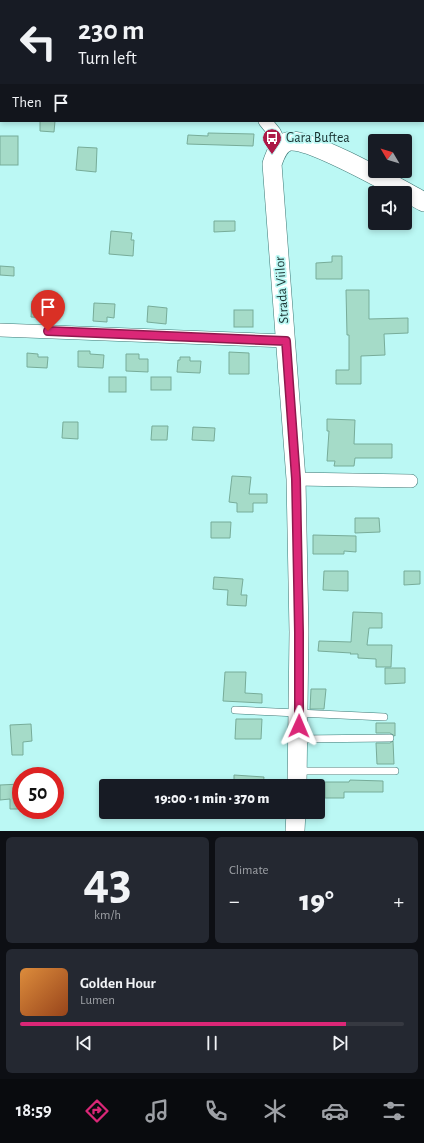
<!DOCTYPE html>
<meta charset="utf-8">
<style>
:root{--surface:#171b24;--page:#242831;--text:#f1f3f6;--muted:#9ea1a6;--line:#363941;--accent:#db2777}
body{margin:0;font-family:"Alegreya Sans",sans-serif;background:var(--page);color:var(--text);height:100vh;display:flex;flex-direction:column;font-size:15px;white-space:nowrap}
*{box-sizing:border-box;margin:0}
p{font-size:13px;color:var(--muted)}
.icon{flex:none;width:22px;height:22px;fill:none;stroke:currentColor;stroke-width:2;stroke-linecap:round;stroke-linejoin:round}
.map{position:relative;height:831px;overflow:hidden}
.sheet{display:flex;flex-direction:column;gap:6px;padding:6px;background:#0d0f14;flex:1}
.sheet>*{flex:none}
.top-card{position:absolute;left:0px;top:0px;width:424px;height:122px;box-shadow:0 2px 6px #0003;background:#171b24;color:var(--text);overflow:hidden}
.needle{width:26px;rotate:308deg}
.controls{position:absolute;left:368px;top:134px;display:grid;gap:8px}
.controls a{display:grid;place-items:center;width:44px;height:44px;border-radius:4px;background:var(--surface);box-shadow:0 2px 6px #0003;font-size:20px}
.speed{position:absolute;left:12px;top:767px;display:flex;gap:8px;font-size:20px;font-weight:700;text-align:center}
.speed>*{display:grid;place-content:center;width:52px;height:52px;border-radius:50%;background:var(--surface);box-shadow:0 2px 6px #0003;line-height:1}
.speed .limit{border:6px solid #d22;background:#fff;color:#111}
.pin{position:absolute;display:grid;place-items:center;width:34px;height:34px;color:#fff;margin:-41px -17px;border-radius:50% 50% 50% 0;rotate:-45deg;box-shadow:0 0 4px #0007}
.pin .icon{rotate:45deg}
.me{position:absolute;width:44px;margin:-22px;rotate:1deg;stroke-linejoin:round;filter:drop-shadow(0 0 3px #0008)}
.turn{display:flex;align-items:center;gap:14px;height:84px;padding:0 12px;font-size:18px}
.turn .icon{width:52px;height:52px;stroke-width:2.5}
.turn b{display:block;font-size:28px;line-height:34px}
.then{display:flex;align-items:center;height:38px;padding:0 12px;background:#0003;gap:8px;font-size:15px}
.big{font-size:30px;font-weight:800;line-height:1.1}
.sheet .widget{flex:1;display:flex;flex-direction:column;justify-content:center;gap:6px;min-width:0;padding:0 14px;border-radius:6px;background:var(--page)}
.sheet .dial{align-items:center;gap:0}
.dial b{font-size:52px;line-height:1}
.song{display:flex;align-items:center;gap:12px}
.cover{width:48px;height:48px;border-radius:6px;background:linear-gradient(135deg,hsl(30 70% 55%),hsl(20 70% 35%))}
.played{height:4px;border-radius:2px;background:linear-gradient(90deg,var(--accent) 85%,var(--line) 85%)}
.keys{display:flex;justify-content:space-around;direction:ltr}
.heat{display:flex;justify-content:space-between;align-items:center;font-size:22px;direction:ltr}
.sheet .tiles{flex:1;display:grid;gap:6px;grid-template-columns:1fr 1fr}
.widget:last-child{grid-column:span 2}
.trip{position:absolute;left:99px;top:779px;width:226px;height:40px;border-radius:4px;background:var(--surface);box-shadow:0 2px 6px #0003;font-weight:800;line-height:40px;text-align:center}
.dock{display:flex;height:64px;justify-content:space-around;align-items:center;background:#090b0e;color:var(--muted)}
.dock .icon{width:28px;height:28px}
.dock .current{color:var(--accent)}
.dock b{font-size:18px;color:var(--text)}
.map>svg:first-child{display:block}
.building{fill:#a5dbc8;stroke:#77ac99}
.lines{fill:none;stroke-linecap:round;stroke-linejoin:round}
.service-casing{stroke:#3d7875;stroke-width:8}
.minor-casing{stroke:#3d7875;stroke-width:14}
.secondary-casing{stroke:#3d7875;stroke-width:20}
.service{stroke:#fff;stroke-width:7}
.minor{stroke:#fff;stroke-width:13}
.secondary{stroke:#fff;stroke-width:19}
.rail-casing{stroke:#6f9b98;stroke-width:4.5}
.rail{stroke:#bbf8f4;stroke-width:3;stroke-dasharray:9;stroke-linecap:butt}
.route-casing{stroke:#8e194d;stroke-width:10}
.route{stroke:#db2777;stroke-width:7}
.labels{text-anchor:middle;dominant-baseline:central;stroke-width:3.5;stroke-linejoin:round;paint-order:stroke}
.poi-label{font-size:14px;fill:#193231;stroke:#bbf8f4;text-anchor:start}
.street-label{font-size:14px;fill:#193231;stroke:#bbf8f4}
</style>
<div class="map">
<svg width="424" height="831" viewBox="0 0 424 831">
<rect width="100%" height="100%" fill="#bbf8f4"/>
<g class="building">
<polygon points="40,121 55,121 54,132 40,131"/>
<polygon points="208,133 254,134 253,146 187,144 188,135 208,136"/>
<rect x="0" y="136" width="18" height="29"/>
<polygon points="78,147 97,148 96,172 76,170"/>
<polygon points="214,221 235,221 235,231 214,232"/>
<polygon points="111,231 132,233 131,240 134,240 133,256 109,254"/>
<polygon points="332,256 342,256 342,279 316,279 316,263 332,262"/>
<polygon points="0,266 14,267 14,276 0,275"/>
<polygon points="346,290 369,290 369,319 408,318 408,333 384,334 385,355 361,356 361,384 336,384 336,370 349,370 349,335 347,335"/>
<polygon points="32,301 50,303 49,318 31,317"/>
<polygon points="94,303 115,304 114,318 107,317 107,322 93,321"/>
<polygon points="148,306 167,308 166,324 147,322"/>
<rect x="234" y="310" width="19" height="17"/>
<polygon points="78,351 90,351 90,354 104,355 103,368 78,367"/>
<polygon points="229,352 249,353 249,374 229,374"/>
<polygon points="27,353 38,354 38,357 48,357 47,368 27,367"/>
<polygon points="126,354 139,354 139,359 148,359 148,372 126,371"/>
<polygon points="180,357 190,357 190,361 201,361 200,373 177,372 178,360 180,360"/>
<rect x="109" y="377" width="17" height="15"/>
<rect x="151" y="377" width="20" height="13"/>
<polygon points="327,419 355,420 354,444 392,444 392,458 355,458 354,466 334,466 335,461 327,461 329,431 327,431"/>
<polygon points="63,422 78,422 78,439 62,438"/>
<polygon points="152,426 168,426 167,440 151,440"/>
<polygon points="193,427 215,428 214,441 192,440"/>
<polygon points="232,476 251,477 249,494 267,494 267,503 253,503 253,512 237,512 237,503 229,502"/>
<polygon points="355,518 379,518 380,532 355,533"/>
<polygon points="211,522 231,522 230,538 211,538"/>
<polygon points="313,535 356,536 356,552 344,551 344,554 313,554"/>
<polygon points="324,571 348,571 348,591 323,590"/>
<polygon points="404,571 420,571 420,584 404,585"/>
<polygon points="214,577 243,579 241,595 247,595 246,606 227,605 228,590 213,589"/>
<polygon points="353,612 382,613 382,628 369,628 367,645 392,645 391,667 376,667 376,659 358,658 358,654 350,654 351,653 318,651 319,641 351,642"/>
<polygon points="385,668 405,668 405,683 385,684"/>
<polygon points="225,672 246,672 245,693 262,694 262,703 223,701"/>
<polygon points="311,689 326,689 324,709 310,709"/>
<polygon points="236,719 262,719 261,739 235,739"/>
<polygon points="376,723 395,723 395,736 390,733 376,733"/>
<polygon points="31,724 32,741 23,742 23,755 12,755 10,725"/>
<polygon points="393,741 394,764 377,764 376,743 390,743"/>
<polygon points="234,775 264,777 263,786 234,786"/>
<polygon points="350,780 383,781 383,792 344,792 344,798 325,798 325,782 349,782"/>
<polygon points="21,784 21,809 10,809 10,799 0,800 0,785"/>
</g>
<g class="lines">
<defs>
<g id="service">
<polyline points="235,710 384,717"/>
<polyline points="299,739 390,738"/>
<polyline points="298,771 395,771"/>
</g>
<g id="minor">
<polyline points="139,0 140,1"/>
<polyline points="0,94 1,94"/>
<polyline points="265,121 274,132 281,146"/>
<polyline points="0,330 286,341"/>
<polyline points="296,479 411,481"/>
</g>
<g id="secondary">
<polyline points="376,0 378,1"/>
<polyline points="423,25 424,25"/>
<path d="M297,786l2,-154 -3,-153 -24,-315c3,-9 7,-21 18,-23 23,-2 110,48 134,61"/>
<polyline points="295,831 296,812"/>
</g>
</defs>
<use href="#service" class="service-casing"/>
<use href="#minor" class="minor-casing"/>
<use href="#secondary" class="secondary-casing"/>
<use href="#service" class="service"/>
<use href="#minor" class="minor"/>
<use href="#secondary" class="secondary"/>
<defs>
<g id="rail">
<polyline points="225,0 227,1"/>
<polyline points="243,0 245,1"/>
<polyline points="286,0 288,1"/>
<polyline points="423,71 424,72"/>
<polyline points="423,94 424,95"/>
<polyline points="423,104 424,104"/>
</g>
</defs>
<use href="#rail" class="rail-casing"/>
<use href="#rail" class="rail"/>
</g>
<g class="lines">
<defs>
<polyline id="route" points="48,331 286,341 296,479 299,632 299,726"/>
</defs>
<use href="#route" class="route-casing"/>
<use href="#route" class="route"/>
</g>
<defs>
<symbol id="bus-pin" viewBox="-11 -11 22 30"><path d="M0 17L-7.5 6A9.5 9.5 0 1 1 7.5 6Z" fill="#ac1947" stroke="#bbf8f4"/><path d="M-5-6H5V4H4V6H2V4H-2V6H-4V4H-5ZM-3.5-4V0h7V-4ZM-3.5 1.2v1.5H-2V1.2ZM2 1.2v1.5H3.5V1.2Z" fill="#fff"/></symbol>
</defs>
<g fill-rule="evenodd">
<use href="#bus-pin" x="261" y="127" width="22" height="30"/>
</g>
<g class="labels">
<g class="poi-label">
<text x="286" y="138">Gara Buftea</text>
</g>
<g class="street-label">
<text transform="translate(282 290) rotate(-94)">Strada Viilor</text>
</g>
</g>
</svg>
<div class="controls">
<a><svg class="needle" viewBox="-14 -14 28 28"><path d="M0-13l5 13h-10z" fill="#e53935"/><path d="M0 13l5-13h-10z" fill="#9ea1a6"/></svg></a>
<a><svg class="icon" aria-label="sound" viewBox="0 0 24 24"><path d="M4 9h4l5-4v14l-5-4H4zM17 9q2 3 0 6"/></svg></a>
</div>
<div class="speed"><div class="limit">50</div></div>
<div class="pin" style="left:48px;top:331px;background:#d93025"><svg class="icon" aria-label="arrive" viewBox="0 0 24 24"><path d="M6 21V4h12l-3 4 3 4H6"/></svg></div>
<svg class="me" style="left:299px;top:726px" viewBox="-20 -20 40 40"><path d="M0-17L14 15 0 8-14 15z" fill="#db2777" stroke="#fff" stroke-width="4"/></svg>
<div class="trip">19:00 · 1 min · 370 m</div>
<div class="top-card">
<div class="turn"><svg class="icon" aria-label="left" viewBox="0 0 24 24"><path d="M17 20v-9H6M10 6l-5 5 5 5"/></svg><div><b>230 m</b>Turn left</div></div>
<div class="then">Then<svg class="icon" aria-label="arrive" viewBox="0 0 24 24"><path d="M6 21V4h12l-3 4 3 4H6"/></svg></div>
</div>
</div>
<section class="sheet">
<div class="tiles">
<div class="widget dial"><b>43</b><p>km/h</p></div>
<div class="widget"><p>Climate</p>
<div class="heat"><a>−</a><b class="big">19°</b><a>+</a></div>
</div>
<div class="widget">
<div class="song"><i class="cover"></i><div><b>Golden Hour</b><p>Lumen</p></div></div>
<div class="played"></div>
<div class="keys"><svg class="icon" aria-label="previous" viewBox="0 0 24 24"><path d="M18 5L8 12l10 7zM5 5v14"/></svg><svg class="icon" aria-label="pause" viewBox="0 0 24 24"><path d="M8 5v14M16 5v14"/></svg><svg class="icon" aria-label="next" viewBox="0 0 24 24"><path d="M6 5l10 7-10 7zM19 5v14"/></svg></div>
</div>
</div>
</section>
<nav class="dock">
<b>18:59</b>
<svg class="icon current" aria-label="directions" viewBox="0 0 24 24"><path d="M12 3l9 9-9 9-9-9zM9 14v-3h6M13 9l2 2-2 2"/></svg>
<svg class="icon" aria-label="music" viewBox="0 0 24 24"><path d="M9 18V5l10-2v13"/><circle cx="6" cy="18" r="3"/><circle cx="16" cy="16" r="3"/></svg>
<svg class="icon" aria-label="phone" viewBox="0 0 24 24"><path d="M5 4h4l2 5-3 2q2 4 5 5l2-3 5 2v4C11 20 4 13 5 4z"/></svg>
<svg class="icon" aria-label="climate" viewBox="0 0 24 24"><path d="M12 3v18M4 7l16 10M4 17L20 7"/></svg>
<svg class="icon" aria-label="car" viewBox="0 0 24 24"><path d="M5 17H2v-5l4-1 3-4h7l3 4 3 1v5h-3M9 17h6M6 11h13"/><circle cx="7" cy="17" r="2"/><circle cx="17" cy="17" r="2"/></svg>
<svg class="icon" aria-label="filters" viewBox="0 0 24 24"><path d="M4 7h16M4 17h16"/><circle cx="9" cy="7" r="2"/><circle cx="15" cy="17" r="2"/></svg>
</nav>
